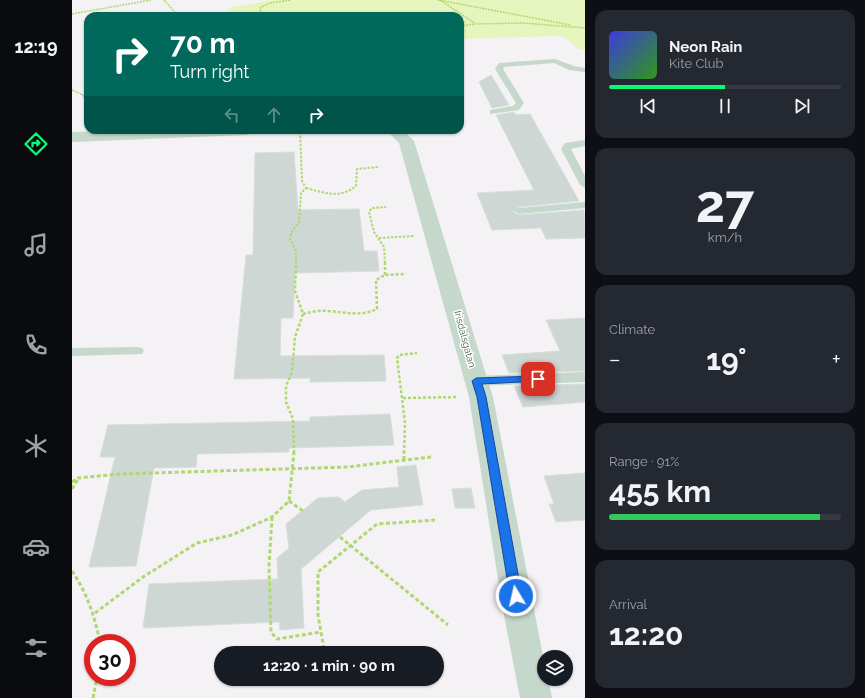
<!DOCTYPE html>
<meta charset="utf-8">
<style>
:root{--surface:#171b24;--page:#242831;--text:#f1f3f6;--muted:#9ea1a6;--line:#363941;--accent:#05fc76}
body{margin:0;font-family:Raleway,sans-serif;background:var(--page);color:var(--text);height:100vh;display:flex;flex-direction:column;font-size:15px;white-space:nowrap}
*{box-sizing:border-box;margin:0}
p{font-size:13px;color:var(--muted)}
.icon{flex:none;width:22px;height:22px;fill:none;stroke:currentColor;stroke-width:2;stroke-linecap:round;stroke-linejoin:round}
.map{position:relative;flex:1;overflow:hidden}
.side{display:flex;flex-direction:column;gap:10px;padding:10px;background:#0d0f14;width:280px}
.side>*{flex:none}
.hud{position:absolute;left:12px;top:12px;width:380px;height:122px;border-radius:12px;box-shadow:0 1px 3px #0004;background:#00695c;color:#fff;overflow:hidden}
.fabs{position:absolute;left:465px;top:650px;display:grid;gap:8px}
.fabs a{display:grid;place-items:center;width:36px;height:36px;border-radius:50%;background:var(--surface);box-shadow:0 1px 3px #0004;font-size:20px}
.speed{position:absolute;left:12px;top:634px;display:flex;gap:8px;font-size:20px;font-weight:700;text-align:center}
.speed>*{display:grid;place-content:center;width:52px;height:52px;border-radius:50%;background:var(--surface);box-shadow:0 1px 3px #0004;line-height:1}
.speed .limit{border:6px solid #d22;background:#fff;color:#111}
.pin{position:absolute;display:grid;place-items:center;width:34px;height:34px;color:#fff;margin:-17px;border-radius:8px;box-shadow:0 2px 6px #0006}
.me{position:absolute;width:44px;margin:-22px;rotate:351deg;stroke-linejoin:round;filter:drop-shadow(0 0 3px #0008)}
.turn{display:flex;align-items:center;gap:14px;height:84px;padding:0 20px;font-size:18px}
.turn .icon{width:52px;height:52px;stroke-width:2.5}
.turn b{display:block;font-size:28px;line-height:34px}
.lanes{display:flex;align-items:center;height:38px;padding:0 20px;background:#0003;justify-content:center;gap:20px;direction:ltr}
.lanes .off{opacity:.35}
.big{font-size:30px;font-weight:700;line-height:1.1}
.side .card{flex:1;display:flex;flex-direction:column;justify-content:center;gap:6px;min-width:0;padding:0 14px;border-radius:12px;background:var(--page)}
.side .dial{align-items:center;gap:0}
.dial b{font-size:52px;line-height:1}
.song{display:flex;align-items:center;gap:12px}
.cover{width:48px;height:48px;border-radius:6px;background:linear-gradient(135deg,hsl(240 70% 55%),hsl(110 70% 35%))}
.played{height:4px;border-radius:2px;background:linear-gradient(90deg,var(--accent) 50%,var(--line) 50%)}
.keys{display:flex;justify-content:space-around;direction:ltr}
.heat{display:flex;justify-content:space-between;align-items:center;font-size:22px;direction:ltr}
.charge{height:6px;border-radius:3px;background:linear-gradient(90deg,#34c759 91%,var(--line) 0)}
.trip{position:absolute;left:142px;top:646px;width:230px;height:40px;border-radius:20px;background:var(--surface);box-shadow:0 1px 3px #0004;font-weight:700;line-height:40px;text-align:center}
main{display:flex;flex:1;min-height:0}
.menu{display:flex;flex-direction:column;width:72px;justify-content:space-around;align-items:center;background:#090b0e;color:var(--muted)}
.menu .icon{width:28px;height:28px}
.menu .active{color:var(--accent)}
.menu b{font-size:18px;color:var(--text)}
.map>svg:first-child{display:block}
.green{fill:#e6f5be}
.building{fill:#ced7d4;stroke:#d6dedb}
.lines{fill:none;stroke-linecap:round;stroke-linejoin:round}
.path-far3{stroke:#afd871;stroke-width:1.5;stroke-dasharray:2 1;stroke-linecap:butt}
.path-far2{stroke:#afd871;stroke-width:2;stroke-dasharray:2.5 1.5;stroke-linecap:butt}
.path-far1{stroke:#afd871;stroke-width:2.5;stroke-dasharray:3 2;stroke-linecap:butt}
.path{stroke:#afd871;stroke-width:3;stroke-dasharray:4 2.5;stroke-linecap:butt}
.lane{fill:#c5d8cb;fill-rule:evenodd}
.street{fill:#c5d8cb;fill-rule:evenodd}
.route{fill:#1a73e8;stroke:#114b97}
.labels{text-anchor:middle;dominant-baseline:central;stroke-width:3;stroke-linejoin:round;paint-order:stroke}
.street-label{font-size:10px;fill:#476351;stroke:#fff}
</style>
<main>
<nav class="menu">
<b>12:19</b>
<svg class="icon active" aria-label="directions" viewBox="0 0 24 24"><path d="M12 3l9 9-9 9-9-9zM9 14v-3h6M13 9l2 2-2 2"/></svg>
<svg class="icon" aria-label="music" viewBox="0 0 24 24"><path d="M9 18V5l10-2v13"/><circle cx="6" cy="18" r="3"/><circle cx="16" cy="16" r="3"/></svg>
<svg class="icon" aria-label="phone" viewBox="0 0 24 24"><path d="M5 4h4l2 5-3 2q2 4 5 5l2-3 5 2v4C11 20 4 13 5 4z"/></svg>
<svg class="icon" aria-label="climate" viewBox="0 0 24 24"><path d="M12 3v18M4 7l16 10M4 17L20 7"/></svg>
<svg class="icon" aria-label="car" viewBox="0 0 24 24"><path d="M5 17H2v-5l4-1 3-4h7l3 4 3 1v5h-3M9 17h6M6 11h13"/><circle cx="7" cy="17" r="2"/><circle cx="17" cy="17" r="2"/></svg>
<svg class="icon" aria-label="filters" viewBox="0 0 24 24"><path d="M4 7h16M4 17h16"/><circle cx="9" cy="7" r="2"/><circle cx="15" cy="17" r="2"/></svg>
</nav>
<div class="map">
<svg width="513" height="698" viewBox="0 0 513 698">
<rect width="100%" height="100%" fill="#f4f2f5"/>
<polygon class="green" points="201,0 513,0 513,49 508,50 491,36 388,39 388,16 164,16 155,8"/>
<g class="building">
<polygon points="419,75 437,105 420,108 407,82"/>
<polygon points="442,112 444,115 458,114 507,201 447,207 441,212 447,215 512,210 513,238 474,239 469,228 420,230 405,193 462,190 424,115"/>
<polygon points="222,152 226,210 287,209 292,251 305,251 307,271 223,273 221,318 209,318 208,356 312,355 314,381 238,382 238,378 162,379 174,255 181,255 183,153"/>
<polygon points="513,318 513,371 437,373 430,355 488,351 474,320"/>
<polygon points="513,384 513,402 451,407 442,386"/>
<polygon points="318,414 322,445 217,448 217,452 125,454 124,467 82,468 64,566 17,567 43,457 28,457 36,425 238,421 238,417"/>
<polygon points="344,465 351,505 299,510 229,569 232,628 208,630 207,622 71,628 77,584 206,579 205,558 217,548 214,524 246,498 267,497 273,502 290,490 327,487 325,467"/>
<polygon points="513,473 513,520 484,522 477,504 482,504 472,476"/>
<polygon points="399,488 403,508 383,508 380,489"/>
</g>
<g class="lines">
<g class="path-far3">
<polyline points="92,0 106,16"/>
<polyline points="366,0 499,25"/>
<polyline points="368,0 404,24 451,23 513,28"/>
<polyline points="0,14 79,0"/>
<polyline points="193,16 188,10 189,7 198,3 219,0"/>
<polyline points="388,26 403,24"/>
<polyline points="0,90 11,95 16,107"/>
<polyline points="11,95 16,94"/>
</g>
<g class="path-far2">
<path d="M234,188c19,5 34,11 50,-2l1,-17 21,-2"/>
<polyline points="307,238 342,236"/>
<polyline points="224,263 224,251 218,239 220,231 227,222 229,193 234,188 230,181 228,130"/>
<polyline points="313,263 312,247 302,232 297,212 300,208 314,207"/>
</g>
<g class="path-far1">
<polyline points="313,262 313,275"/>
<path d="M231,314c8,-2 16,-4 25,-3 18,1 32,6 49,-2l-1,-29 9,-5 20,-1"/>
<polyline points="331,398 386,397"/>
<polyline points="222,453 221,419 214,402 214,386 220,372 223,337 231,314 223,291 224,262"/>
<polyline points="332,453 333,423 325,358 327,355 345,353"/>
</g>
<g class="path">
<polyline points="332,460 332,452"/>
<polyline points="0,482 6,478 48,474 275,467 359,457"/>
<polyline points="0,489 6,479"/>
<polyline points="217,501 231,511"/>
<polyline points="200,517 197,567 199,632 205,639 249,632"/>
<polyline points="268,537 376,625"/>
<path d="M0,571c15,22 23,46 28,72"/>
<polyline points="23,613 71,577 125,543 160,535 200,517 217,501 222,452"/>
<polyline points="252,649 246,615 246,572 305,524 363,520"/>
<polyline points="21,698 25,677"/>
</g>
<g class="lane">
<polygon points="483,59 502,66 513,68 513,72 497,70 482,63 432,67 431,69 452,103 447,110 418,114 418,110 441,106 444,103 423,69 427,63"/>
<polygon points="513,140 513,146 499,149 513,176 513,188 508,185 489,149 493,143"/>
<polygon points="513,202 513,208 447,214 442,211 447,208"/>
<polygon points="65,347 70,348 72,351 70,354 0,356 0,348"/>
<polygon points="513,372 513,382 404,386 399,384 397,381 399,378 404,376"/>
</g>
<g class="street">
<polygon points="57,130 183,130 180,133 175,135 0,142 0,132"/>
<polygon points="314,130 331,130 342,141 421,397 472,661 472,679 476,679 480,698 448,698 431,610 397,397 327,143"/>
</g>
</g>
<polygon class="route" points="466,376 469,377 469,381 410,384 414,397 450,596 448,600 444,601 440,600 438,596 405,397 400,381 404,378"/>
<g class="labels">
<g class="street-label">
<text transform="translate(393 339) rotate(75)">Irisdalsgatan</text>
</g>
</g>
</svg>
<div class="fabs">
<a><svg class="icon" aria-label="layers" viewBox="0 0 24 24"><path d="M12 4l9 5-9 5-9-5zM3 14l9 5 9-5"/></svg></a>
</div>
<div class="speed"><div class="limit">30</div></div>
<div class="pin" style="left:466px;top:379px;background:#d93025"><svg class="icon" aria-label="arrive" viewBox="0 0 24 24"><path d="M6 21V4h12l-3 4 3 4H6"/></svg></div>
<svg class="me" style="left:444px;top:596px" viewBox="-20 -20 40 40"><circle r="17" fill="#1a73e8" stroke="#fff" stroke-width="3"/><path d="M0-11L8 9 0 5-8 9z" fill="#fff"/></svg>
<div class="trip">12:20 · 1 min · 90 m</div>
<div class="hud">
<div class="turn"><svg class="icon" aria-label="right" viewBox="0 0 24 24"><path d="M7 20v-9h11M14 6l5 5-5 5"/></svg><div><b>70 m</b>Turn right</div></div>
<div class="lanes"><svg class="icon off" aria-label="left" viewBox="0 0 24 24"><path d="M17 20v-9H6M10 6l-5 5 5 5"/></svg><svg class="icon off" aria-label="ahead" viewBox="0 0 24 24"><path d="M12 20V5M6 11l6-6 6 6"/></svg><svg class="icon" aria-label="right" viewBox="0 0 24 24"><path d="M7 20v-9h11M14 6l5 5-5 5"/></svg></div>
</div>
</div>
<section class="side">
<div class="card">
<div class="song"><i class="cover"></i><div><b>Neon Rain</b><p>Kite Club</p></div></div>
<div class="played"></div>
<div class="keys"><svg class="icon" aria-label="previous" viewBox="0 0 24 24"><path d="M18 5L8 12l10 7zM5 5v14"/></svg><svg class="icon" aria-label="pause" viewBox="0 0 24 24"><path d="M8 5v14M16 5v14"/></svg><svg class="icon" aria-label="next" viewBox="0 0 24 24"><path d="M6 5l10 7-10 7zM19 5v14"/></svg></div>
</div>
<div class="card dial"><b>27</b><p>km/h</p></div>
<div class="card"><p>Climate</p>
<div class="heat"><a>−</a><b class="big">19°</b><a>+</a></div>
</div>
<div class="card"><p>Range · 91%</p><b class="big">455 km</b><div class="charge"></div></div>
<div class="card"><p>Arrival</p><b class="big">12:20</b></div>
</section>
</main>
